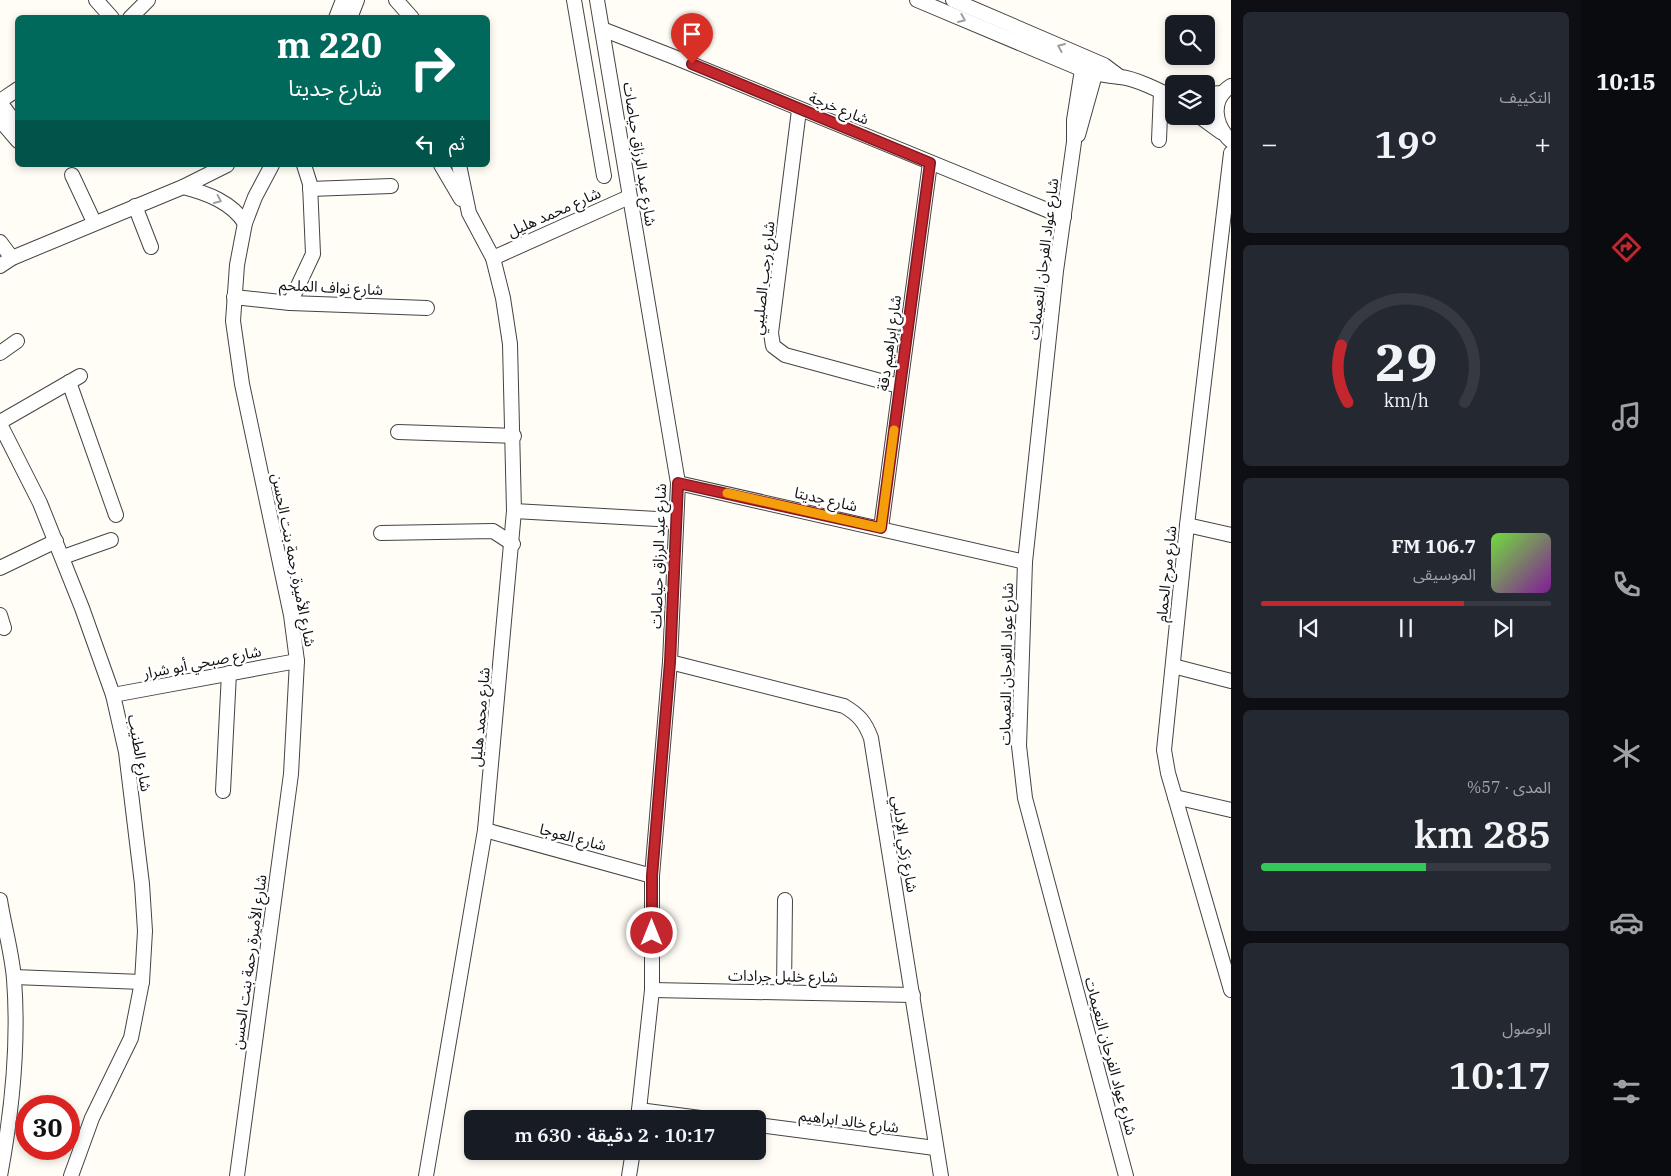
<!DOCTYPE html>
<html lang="ar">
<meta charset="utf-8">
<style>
:root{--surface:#171b24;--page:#242831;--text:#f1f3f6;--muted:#9ea1a6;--line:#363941;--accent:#c4262e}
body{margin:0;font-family:"IBM Plex Serif","Noto Sans Arabic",serif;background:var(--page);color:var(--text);direction:rtl;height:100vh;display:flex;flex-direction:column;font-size:19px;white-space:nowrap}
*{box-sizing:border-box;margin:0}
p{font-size:16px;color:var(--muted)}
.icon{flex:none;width:28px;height:28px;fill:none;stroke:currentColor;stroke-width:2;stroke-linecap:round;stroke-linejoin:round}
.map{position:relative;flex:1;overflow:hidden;direction:ltr}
.drawer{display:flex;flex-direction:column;gap:12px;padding:12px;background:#0d0f14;width:350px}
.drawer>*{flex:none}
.hud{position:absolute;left:15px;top:15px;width:475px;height:152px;border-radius:8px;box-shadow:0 2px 8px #0003;direction:rtl;background:#00695c;color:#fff;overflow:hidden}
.fabs{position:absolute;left:1165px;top:15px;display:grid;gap:10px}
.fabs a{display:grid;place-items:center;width:50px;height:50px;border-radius:8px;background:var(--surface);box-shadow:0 2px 8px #0003;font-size:25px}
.speed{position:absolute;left:15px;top:1095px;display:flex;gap:10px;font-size:25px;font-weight:700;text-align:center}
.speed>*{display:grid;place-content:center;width:65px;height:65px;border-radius:50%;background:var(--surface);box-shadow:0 2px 8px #0003;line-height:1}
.speed .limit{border:8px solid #d22;background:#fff;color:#111}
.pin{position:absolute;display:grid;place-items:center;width:42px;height:42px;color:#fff;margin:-51px -21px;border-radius:50% 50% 50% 0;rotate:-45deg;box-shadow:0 0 5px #0007}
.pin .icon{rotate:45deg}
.me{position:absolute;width:55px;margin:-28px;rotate:0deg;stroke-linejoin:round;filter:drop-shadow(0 0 4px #0008)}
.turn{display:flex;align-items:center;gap:18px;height:105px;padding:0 25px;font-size:22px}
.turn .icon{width:65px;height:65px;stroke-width:2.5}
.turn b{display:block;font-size:35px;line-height:42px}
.then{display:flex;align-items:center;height:48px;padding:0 25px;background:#0003;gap:10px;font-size:19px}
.big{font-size:38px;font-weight:600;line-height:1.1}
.drawer .widget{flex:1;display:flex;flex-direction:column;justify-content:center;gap:8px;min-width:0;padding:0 18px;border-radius:8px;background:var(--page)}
.drawer .dial{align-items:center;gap:0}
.dial svg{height:130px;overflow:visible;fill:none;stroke:var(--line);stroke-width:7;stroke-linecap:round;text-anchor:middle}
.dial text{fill:var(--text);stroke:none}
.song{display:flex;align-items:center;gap:15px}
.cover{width:60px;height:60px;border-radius:8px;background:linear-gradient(135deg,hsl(100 70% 55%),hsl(290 70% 35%))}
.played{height:5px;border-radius:2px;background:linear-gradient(90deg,var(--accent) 70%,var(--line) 70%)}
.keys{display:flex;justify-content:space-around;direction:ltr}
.heat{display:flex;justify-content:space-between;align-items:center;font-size:28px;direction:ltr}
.charge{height:8px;border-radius:4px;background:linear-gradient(90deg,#34c759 57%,var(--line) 0)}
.trip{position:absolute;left:464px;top:1110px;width:302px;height:50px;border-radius:8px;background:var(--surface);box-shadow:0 2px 8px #0003;font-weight:600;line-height:50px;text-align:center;direction:rtl}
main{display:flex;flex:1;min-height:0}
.menu{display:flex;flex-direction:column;width:90px;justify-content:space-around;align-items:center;background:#090b0e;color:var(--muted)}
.menu .icon{width:35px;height:35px}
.menu .current{color:var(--accent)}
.menu b{font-size:22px;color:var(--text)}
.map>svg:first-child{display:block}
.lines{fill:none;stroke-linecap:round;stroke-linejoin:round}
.minor-casing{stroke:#444;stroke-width:16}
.minor{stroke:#fff;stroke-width:14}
.oneway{stroke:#a0a0a0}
.route-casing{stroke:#7f191e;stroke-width:12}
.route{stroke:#c4262e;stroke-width:9}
.slow{stroke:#f59e0b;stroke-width:9}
.labels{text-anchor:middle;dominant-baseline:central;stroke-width:5;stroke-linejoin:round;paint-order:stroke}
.street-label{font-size:15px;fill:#111;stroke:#fff}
</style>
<main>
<nav class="menu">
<b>10:15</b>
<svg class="icon current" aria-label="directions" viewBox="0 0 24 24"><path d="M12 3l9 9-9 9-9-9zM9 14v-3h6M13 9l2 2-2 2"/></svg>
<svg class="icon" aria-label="music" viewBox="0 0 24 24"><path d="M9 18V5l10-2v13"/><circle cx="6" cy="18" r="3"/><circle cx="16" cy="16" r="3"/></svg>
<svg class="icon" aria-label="phone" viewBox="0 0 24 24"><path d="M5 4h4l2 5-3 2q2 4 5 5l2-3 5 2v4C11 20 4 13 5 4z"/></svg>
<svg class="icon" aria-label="climate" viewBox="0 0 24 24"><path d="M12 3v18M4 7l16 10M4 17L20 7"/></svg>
<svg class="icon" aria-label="car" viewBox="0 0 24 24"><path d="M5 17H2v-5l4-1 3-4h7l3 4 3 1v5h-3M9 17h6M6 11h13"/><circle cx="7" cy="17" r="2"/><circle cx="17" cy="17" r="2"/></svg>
<svg class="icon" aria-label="filters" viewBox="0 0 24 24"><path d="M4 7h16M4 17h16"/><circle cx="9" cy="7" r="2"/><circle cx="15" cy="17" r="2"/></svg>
</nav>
<section class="drawer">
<div class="widget"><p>التكييف</p>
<div class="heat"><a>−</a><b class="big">19°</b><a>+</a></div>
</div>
<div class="widget dial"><svg viewBox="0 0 100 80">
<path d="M14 69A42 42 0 1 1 86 69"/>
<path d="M14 69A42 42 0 0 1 10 34" stroke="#c4262e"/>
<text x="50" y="56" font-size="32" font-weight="700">29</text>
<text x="50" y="72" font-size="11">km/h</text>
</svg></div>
<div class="widget">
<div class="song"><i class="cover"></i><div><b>106.7 FM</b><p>الموسيقى</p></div></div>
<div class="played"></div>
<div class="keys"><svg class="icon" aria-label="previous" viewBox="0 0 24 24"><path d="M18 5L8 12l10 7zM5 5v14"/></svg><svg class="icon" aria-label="pause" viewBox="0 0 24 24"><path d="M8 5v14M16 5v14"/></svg><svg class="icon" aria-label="next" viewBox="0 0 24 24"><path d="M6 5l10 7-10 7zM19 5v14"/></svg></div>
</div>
<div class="widget"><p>المدى · 57%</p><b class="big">285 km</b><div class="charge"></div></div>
<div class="widget"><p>الوصول</p><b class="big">10:17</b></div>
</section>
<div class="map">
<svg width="1231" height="1176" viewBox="0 0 1231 1176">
<rect width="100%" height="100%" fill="#fffdf5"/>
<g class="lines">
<defs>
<g id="minor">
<polyline points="96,0 112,18"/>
<polyline points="396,0 412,18"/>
<polyline points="574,0 604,176"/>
<polyline points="597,0 678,483 670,662 652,876 652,990 638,1119"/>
<path d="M917,0l164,69c14,5 25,7 39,8 14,1 42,14 54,22"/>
<polyline points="953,0 1104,65 1120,77"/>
<polyline points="130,18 148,0"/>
<polyline points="336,18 343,0"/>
<polyline points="350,18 357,0"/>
<polyline points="602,29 674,57 1064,217"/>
<polyline points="1084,57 1074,120 1074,142 1056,271 1025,562 1019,746 1025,798 1126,1176"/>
<path d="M1231,86c-22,14 -16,40 0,55"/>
<polyline points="1206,94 1223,93"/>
<polyline points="0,101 18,89"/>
<polyline points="0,102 18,127"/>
<polyline points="799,110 771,333 773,346 785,355 899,386"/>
<polyline points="1199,116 1221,132"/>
<polyline points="0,120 18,141"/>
<polyline points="1078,135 1097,67"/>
<polyline points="1159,140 1161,92"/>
<polyline points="1231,153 1187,525 1164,750 1168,773 1231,990"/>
<polyline points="441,165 461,199"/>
<polyline points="72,175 94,222"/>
<path d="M183,187c24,6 48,15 62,36"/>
<polyline points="310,189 391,186"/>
<polyline points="135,206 151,247"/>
<polyline points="0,242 12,258"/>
<polyline points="493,258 629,197"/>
<polyline points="0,266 12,258 183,187 227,165"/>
<polyline points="234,297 290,303 427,308"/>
<polyline points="290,303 313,254 310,184 304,165"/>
<polyline points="0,353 17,341"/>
<polyline points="69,382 116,515"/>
<polyline points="0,422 80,376"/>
<polyline points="0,424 40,503 82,608 113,695 126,752 142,884 145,931 142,982 131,1038 92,1118 71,1176"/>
<polyline points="398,432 514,436"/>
<polyline points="678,483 1025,562"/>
<polyline points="514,511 675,520"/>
<polyline points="1187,525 1231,535"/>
<polyline points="881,528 930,163"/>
<polyline points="381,533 493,531 513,544"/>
<polyline points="63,557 111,540"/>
<polyline points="0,568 56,541"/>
<polyline points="0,615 4,628"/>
<path d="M670,662l174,44c15,9 21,16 27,32l70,438"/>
<polyline points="1173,666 1231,681"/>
<polyline points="113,695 297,661"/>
<polyline points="223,791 229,673"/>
<polyline points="1175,797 1231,810"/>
<polyline points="485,830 652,876"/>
<path d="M0,900c4,26 12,53 14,79 5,65 -2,133 -14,197"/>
<polyline points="14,977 142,982"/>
<polyline points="652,990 913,995"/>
<polyline points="784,991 785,900"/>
<polyline points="639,1110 708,1119"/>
<polyline points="758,1125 935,1148"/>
<polyline points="237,1176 291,774 297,661 291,615 242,384 233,321 237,265 245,223 255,197 272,165"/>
<polyline points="426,1176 485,830 514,511 510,344 503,298 493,258 469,213 459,165"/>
<polyline points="629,1176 633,1151"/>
</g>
</defs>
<use href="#minor" class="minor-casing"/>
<use href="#minor" class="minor"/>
</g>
<defs><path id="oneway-chevron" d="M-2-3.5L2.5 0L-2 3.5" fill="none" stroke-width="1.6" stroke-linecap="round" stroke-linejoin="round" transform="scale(1.25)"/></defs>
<g class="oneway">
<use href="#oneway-chevron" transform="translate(962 19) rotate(23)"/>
<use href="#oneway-chevron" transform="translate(1061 47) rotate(-157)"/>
<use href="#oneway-chevron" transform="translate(218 200) rotate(25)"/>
</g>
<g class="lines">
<defs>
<polyline id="route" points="652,933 652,876 670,662 678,483 881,528 930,163 692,64"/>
</defs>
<use href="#route" class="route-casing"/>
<use href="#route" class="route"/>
<polyline class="slow" points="727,493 881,528 894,430"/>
</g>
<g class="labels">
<g class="street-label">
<text transform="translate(839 108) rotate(22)">شارع خرجة</text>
<text transform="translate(640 154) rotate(81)">شارع عبد الرزاق حياصات</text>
<text transform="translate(554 212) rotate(-24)">شارع محمد هليل</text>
<text transform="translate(1043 259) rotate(-83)">شارع عواد الفرحان النعيمات</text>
<text transform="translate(763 278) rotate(-84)">شارع رجب الصليبي</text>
<text transform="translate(331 287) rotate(3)">شارع نواف الملحم</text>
<text transform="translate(889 343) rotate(-82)">شارع إبراهيم دقة</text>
<text transform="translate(826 499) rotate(13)">شارع جديتا</text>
<text transform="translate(658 556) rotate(-88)">شارع عبد الرزاق حياصات</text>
<text transform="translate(294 560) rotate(79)">شارع الأميرة رحمة بنت الحسن</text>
<text transform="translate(1166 574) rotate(-84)">شارع مرج الحمام</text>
<text transform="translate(202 662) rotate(-11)">شارع صبحي أبو شرار</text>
<text transform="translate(1006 664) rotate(-89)">شارع عواد الفرحان النعيمات</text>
<text transform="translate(480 717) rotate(-85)">شارع محمد هليل</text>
<text transform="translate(140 753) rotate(80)">شارع الطنيب</text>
<text transform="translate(573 837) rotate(15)">شارع العوجا</text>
<text transform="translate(905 844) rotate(81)">شارع زكي الإدلبي</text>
<text transform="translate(249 962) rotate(-82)">شارع الأميرة رحمة بنت الحسن</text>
<text transform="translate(783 976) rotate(1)">شارع خليل جرادات</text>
<text transform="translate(1111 1056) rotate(75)">شارع عواد الفرحان النعيمات</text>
<text transform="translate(849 1121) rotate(7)">شارع خالد ابراهيم</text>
</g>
</g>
</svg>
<div class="fabs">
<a><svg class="icon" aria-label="search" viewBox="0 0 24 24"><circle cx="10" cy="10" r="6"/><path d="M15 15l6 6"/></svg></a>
<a><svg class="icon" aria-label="layers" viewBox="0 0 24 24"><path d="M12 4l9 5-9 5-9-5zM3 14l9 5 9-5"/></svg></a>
</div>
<div class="speed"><div class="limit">30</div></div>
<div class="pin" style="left:692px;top:64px;background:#d93025"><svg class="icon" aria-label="arrive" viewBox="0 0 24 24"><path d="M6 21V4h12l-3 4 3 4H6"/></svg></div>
<svg class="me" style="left:652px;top:933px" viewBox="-20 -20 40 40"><circle r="17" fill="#c4262e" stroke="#fff" stroke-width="3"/><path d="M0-11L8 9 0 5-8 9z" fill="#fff"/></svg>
<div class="trip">10:17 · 2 دقيقة · 630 m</div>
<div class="hud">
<div class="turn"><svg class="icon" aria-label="right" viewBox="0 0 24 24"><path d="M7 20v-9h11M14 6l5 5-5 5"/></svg><div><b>220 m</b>شارع جديتا</div></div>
<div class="then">ثم<svg class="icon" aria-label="left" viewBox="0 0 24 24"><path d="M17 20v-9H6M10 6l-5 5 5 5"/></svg></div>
</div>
</div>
</main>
